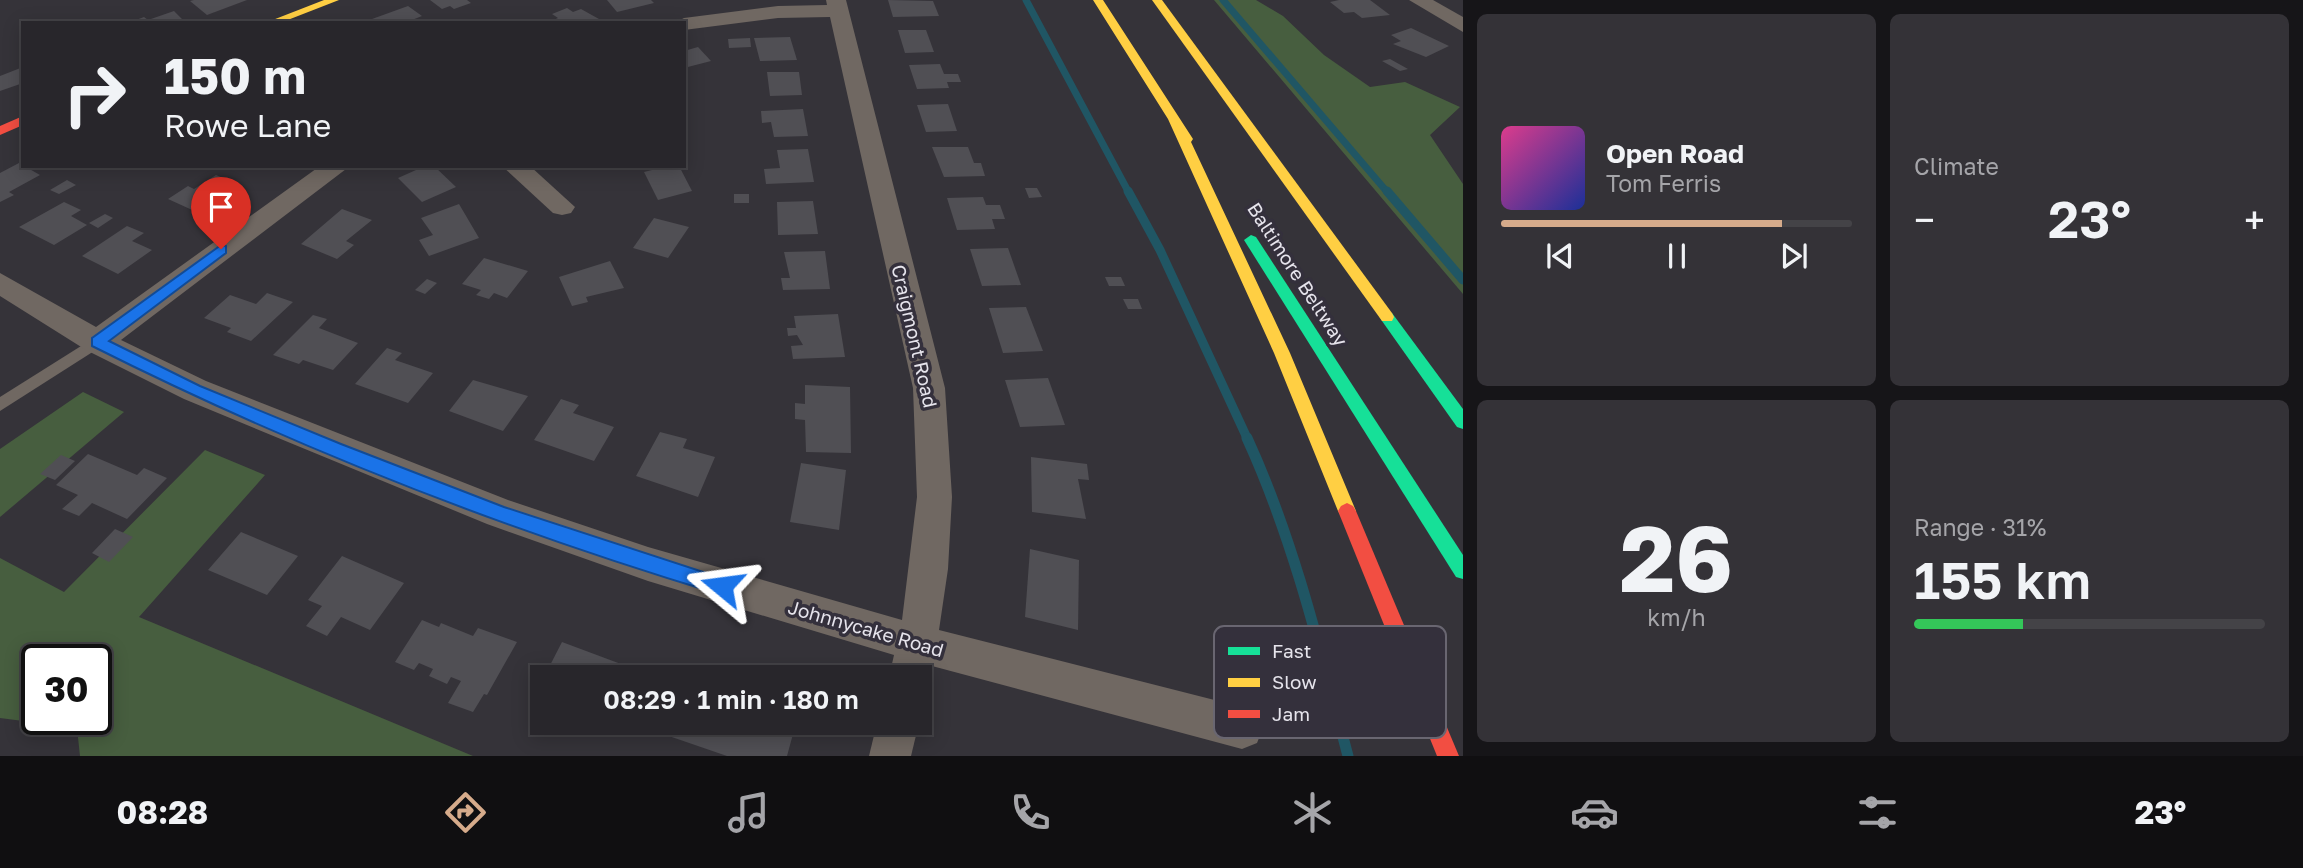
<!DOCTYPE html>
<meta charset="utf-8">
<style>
:root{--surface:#28262b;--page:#343237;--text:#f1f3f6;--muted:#a5a5a9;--line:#444347;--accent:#d6ab8b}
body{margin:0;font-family:"Golos Text",sans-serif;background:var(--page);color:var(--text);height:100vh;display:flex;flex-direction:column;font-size:26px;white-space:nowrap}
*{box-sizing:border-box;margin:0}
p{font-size:23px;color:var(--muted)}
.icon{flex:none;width:38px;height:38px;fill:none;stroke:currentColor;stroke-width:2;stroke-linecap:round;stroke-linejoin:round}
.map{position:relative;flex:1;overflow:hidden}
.drawer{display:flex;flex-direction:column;gap:14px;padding:14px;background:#161518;width:840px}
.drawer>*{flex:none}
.banner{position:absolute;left:21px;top:21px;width:665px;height:147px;border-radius:0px;box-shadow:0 4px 18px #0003,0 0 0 2px var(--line);background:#28262b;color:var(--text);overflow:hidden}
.speed{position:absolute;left:21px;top:644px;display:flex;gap:14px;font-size:35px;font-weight:700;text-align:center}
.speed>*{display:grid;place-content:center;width:91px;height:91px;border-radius:50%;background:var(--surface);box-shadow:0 4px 18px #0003,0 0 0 2px var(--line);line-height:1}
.speed .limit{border:4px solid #111;border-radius:10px;background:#fff;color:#111}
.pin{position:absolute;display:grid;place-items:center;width:60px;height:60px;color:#fff;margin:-72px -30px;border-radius:50% 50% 50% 0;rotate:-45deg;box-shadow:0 0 7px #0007}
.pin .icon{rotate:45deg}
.me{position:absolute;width:77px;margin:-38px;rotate:286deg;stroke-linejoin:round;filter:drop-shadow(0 0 5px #0008)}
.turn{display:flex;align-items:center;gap:24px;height:147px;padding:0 28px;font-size:32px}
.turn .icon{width:91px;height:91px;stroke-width:2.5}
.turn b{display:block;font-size:49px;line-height:60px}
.big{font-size:52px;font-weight:600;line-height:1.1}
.drawer .widget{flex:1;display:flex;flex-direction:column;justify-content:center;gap:10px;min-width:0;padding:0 24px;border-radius:10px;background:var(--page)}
.drawer .dial{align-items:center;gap:0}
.dial b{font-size:91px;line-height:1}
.song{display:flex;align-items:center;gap:21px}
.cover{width:84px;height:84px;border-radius:10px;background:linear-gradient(135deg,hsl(330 70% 55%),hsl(230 70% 35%))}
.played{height:7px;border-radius:4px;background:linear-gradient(90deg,var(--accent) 80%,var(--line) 80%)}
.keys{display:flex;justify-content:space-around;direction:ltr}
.heat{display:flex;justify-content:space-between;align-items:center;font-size:38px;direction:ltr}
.charge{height:10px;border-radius:5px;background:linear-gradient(90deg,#34c759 31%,var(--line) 0)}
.drawer .tiles{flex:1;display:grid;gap:14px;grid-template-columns:repeat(2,1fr)}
.trip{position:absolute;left:530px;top:665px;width:402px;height:70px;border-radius:0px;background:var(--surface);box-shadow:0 4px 18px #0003,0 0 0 2px var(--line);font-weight:600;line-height:70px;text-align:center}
.menu{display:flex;height:112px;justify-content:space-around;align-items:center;background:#100f11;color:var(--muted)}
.menu .icon{width:49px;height:49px}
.menu .on{color:var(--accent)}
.menu b{font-size:32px;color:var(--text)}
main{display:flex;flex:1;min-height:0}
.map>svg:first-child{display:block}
.green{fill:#475e3f;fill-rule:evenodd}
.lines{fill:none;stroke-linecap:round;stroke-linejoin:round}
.stream-far2{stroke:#205664;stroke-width:7}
.stream-far1{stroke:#205664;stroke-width:9}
.stream{stroke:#205664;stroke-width:11}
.building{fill:#504f54}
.lane{fill:#706862;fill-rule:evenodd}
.street{fill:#706862;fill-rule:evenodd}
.fast{fill:#16e098;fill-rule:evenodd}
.slow{fill:#ffcf43;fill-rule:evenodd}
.jam{fill:#f24e42;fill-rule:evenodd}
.route{fill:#1a73e8;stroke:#114b97;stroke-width:2}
.labels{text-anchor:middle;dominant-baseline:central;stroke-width:7;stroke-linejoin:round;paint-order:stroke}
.street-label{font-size:19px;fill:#e6e4ec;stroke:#34303c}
.key{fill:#34303c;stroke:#696671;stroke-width:2}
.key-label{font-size:19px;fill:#e6e4ec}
</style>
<main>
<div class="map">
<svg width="1463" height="756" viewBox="0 0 1463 756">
<rect width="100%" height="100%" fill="#353339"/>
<g class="green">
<polygon points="1214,0 1256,0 1283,16 1324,55 1370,87 1405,82 1460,107 1430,135 1463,184 1463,294"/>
<polygon points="83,392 124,412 0,517 0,449"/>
<path d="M205,450l60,25 -126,142 334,139h-393l-3,-28 -77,-10v-160l64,34zM37,660h59v59h-59z"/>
</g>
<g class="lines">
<g class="stream-far2">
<polyline points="1026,0 1129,193"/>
<polyline points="1223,0 1388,193"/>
</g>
<g class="stream-far1">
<polyline points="1128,191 1160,250 1248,440"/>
<polyline points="1387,191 1463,280"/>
</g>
<path class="stream" d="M1247,438c46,100 73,211 101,318"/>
</g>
<g class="building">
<polygon points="194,0 247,0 207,15 190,1"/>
<polygon points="430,0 467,0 471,3 454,9 450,6 442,9"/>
<polygon points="607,0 651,0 654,3 617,12"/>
<polygon points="888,0 933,1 939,16 893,17"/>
<polygon points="1339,0 1370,0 1390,15 1362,18 1354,12 1344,13 1330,2"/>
<polygon points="408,6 422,16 412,20 416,23 377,23 372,19"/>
<polygon points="567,8 573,12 581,9 599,19 591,23 547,23 558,18 552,14"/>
<polygon points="174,11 186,23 128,23 144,17 148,20"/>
<polygon points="1411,28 1449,46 1426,57 1393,44 1401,41 1391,35"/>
<polygon points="898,30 926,30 934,52 905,53"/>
<polygon points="790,37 797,60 760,61 754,38"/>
<polygon points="750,38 751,47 729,48 728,39"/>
<polygon points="698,47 711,61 684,68 684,51"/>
<polygon points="1390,59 1408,69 1400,71 1382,61"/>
<polygon points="940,64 944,74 958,74 961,82 947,82 949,88 917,89 909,65"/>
<polygon points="23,67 23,83 0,91 0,76"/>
<polygon points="767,72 799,72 802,95 770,96"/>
<polygon points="948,104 957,131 926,132 917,105"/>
<polygon points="803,109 808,136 774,137 771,122 762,123 761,111"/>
<polygon points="932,147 968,147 974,163 981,163 985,176 944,177"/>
<polygon points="808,149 814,182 766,184 764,169 780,168 777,150"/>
<polygon points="19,163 40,175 9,192 14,195 0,202 0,173"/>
<polygon points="425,166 434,166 456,187 422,202 398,178"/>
<polygon points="668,166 679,166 692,191 658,200 644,172"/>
<polygon points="216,175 242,186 201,214 168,199 188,186 194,189"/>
<polygon points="67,180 76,185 59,194 50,190"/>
<polygon points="1025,188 1037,188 1042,197 1029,198"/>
<rect x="734" y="194" width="15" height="9"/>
<polygon points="983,197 986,205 1000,205 1005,219 992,219 995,229 957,230 947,198"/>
<polygon points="813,201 818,234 778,235 777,202"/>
<polygon points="64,202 81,210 71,216 87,225 54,245 19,227"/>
<polygon points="459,204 479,238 429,256 419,240 433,235 421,218"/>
<polygon points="342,209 372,220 346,241 354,245 337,259 301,244"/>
<polygon points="105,214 113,218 98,228 89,223"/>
<polygon points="654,218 689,227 668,258 633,248"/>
<polygon points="127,226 144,233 132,241 152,250 118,274 82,256"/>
<polygon points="1008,248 1021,285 982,286 970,249"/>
<polygon points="825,251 830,289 783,290 781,278 790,278 784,252"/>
<polygon points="484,258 528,271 507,298 494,293 489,299 476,295 481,290 462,284"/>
<polygon points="610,261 624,288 586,297 588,302 572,306 559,277"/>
<polygon points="1105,277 1121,277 1125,286 1109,286"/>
<polygon points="427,279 437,283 425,294 415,290"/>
<polygon points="267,293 293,302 251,341 227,332 231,328 204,318 230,295 256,304"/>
<polygon points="1123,299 1138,299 1142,309 1128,309"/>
<polygon points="1026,307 1043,351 1003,353 989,308"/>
<polygon points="838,314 845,357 793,359 791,346 803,345 797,335 788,336 787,328 796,328 794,316"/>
<polygon points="313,315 327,319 319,328 358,343 333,370 303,360 299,364 273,355"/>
<polygon points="387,348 402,353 395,360 433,373 408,403 355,384"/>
<polygon points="1048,378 1065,425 1020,427 1005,380"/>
<polygon points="473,380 528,396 503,431 449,411"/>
<polygon points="805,385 850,387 851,453 806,452 805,420 795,419 795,403 805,404"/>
<polygon points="561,399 579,405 573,413 614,427 594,461 534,440"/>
<polygon points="660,432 687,439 683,448 715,457 698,497 636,476"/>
<polygon points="88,454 137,475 144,468 167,478 127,519 92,503 79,516 62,509 78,495 56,485"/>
<polygon points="61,455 75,461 55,480 40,474"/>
<polygon points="1031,457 1087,464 1089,480 1078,479 1086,519 1032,512"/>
<polygon points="801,463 846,470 839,530 790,522"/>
<polygon points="115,529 133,537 109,562 92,553"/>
<polygon points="241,532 298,556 267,595 208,570"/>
<polygon points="1030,549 1079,560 1078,630 1025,617"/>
<polygon points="342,556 404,583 370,630 341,617 327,636 306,626 322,606 308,600"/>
<polygon points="422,620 439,627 441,623 473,636 478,628 517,642 487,695 484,694 473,712 448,703 461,681 451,677 447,684 429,676 433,669 419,663 414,670 395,662"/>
<polygon points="562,642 645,673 643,677 544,677"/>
<polygon points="667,723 796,723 787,756 727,756 663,734"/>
</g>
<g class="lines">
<polygon class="lane" points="97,336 102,338 105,342 102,346 0,411 0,397"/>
<g class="street">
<polygon points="826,0 846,0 945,388 952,497 948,569 939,630 1242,707 1257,713 1263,728 1257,743 1242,749 932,666 920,692 920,677 889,677 894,655 648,581 487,524 184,399 86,350 0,296 0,273 96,327 320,166 350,166 121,340 206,381 508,500 648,547 902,620 917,497 913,388 830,17 778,18 684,30 684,23 674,23 684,18 778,6 827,5"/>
<polygon points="1409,0 1433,0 1463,17 1463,32"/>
<polygon points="502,166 530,166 575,207 571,213 562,215 553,213"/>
<polygon points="877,723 919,723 911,756 869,756"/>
</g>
<g class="fast">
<polygon points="1251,235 1256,237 1463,555 1463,579 1456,577 1244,240"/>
<polygon points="1387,312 1392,313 1463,409 1463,429 1457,427 1382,321 1380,317 1382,313"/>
</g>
<g class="slow">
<polygon points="324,0 339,0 280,23 265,23"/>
<polygon points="1093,0 1103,0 1193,139 1191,142 1290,353 1356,511 1353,516 1347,519 1341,516 1338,511 1274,353 1168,119"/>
<polygon points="1152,0 1162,0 1392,313 1394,317 1392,321 1382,321"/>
</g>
<g class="jam">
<polygon points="23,116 23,125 0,135 0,126"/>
<polygon points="1347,503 1353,506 1356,511 1459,756 1437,756 1338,511 1341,506"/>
</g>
</g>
<path class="route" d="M221,245l5,1v7l-117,88 91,45 141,58 163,63 224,73 3,6 -3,6 -6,3c-216,-65 -429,-148 -630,-249v-8z"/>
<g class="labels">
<g class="street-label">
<text transform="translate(1298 274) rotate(57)">Baltimore Beltway</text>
<text transform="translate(915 336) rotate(77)">Craigmont Road</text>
<text transform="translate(866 628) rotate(16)">Johnnycake Road</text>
</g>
</g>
<rect x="1214" y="626" width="232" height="112" rx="10" class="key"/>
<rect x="1228" y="647" width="32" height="8" fill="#16e098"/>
<rect x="1228" y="678" width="32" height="9" fill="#ffcf43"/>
<rect x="1228" y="710" width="32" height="8" fill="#f24e42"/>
<g class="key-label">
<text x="1272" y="658">Fast</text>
<text x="1272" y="689">Slow</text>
<text x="1272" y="721">Jam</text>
</g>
</svg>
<div class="speed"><div class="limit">30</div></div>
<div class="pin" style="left:221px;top:249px;background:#d93025"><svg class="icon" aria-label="arrive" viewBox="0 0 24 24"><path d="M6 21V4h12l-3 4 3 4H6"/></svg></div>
<svg class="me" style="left:722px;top:586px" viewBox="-20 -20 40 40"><path d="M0-17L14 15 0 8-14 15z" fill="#1a73e8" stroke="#fff" stroke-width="4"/></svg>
<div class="trip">08:29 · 1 min · 180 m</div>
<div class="banner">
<div class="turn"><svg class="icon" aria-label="right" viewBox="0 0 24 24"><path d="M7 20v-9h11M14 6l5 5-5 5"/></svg><div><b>150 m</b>Rowe Lane</div></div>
</div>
</div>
<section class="drawer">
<div class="tiles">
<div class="widget">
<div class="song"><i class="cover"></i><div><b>Open Road</b><p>Tom Ferris</p></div></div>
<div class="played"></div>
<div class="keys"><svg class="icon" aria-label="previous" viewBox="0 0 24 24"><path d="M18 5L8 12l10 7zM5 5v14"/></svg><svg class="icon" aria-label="pause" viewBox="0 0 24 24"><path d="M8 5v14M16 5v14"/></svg><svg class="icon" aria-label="next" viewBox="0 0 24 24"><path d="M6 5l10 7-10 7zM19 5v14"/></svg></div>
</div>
<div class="widget"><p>Climate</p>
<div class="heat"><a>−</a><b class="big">23°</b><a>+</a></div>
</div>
<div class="widget dial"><b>26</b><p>km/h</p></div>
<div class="widget"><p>Range · 31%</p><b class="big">155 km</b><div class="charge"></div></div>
</div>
</section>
</main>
<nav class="menu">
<b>08:28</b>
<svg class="icon on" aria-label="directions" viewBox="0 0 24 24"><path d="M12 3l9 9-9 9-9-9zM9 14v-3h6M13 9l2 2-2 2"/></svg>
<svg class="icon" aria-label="music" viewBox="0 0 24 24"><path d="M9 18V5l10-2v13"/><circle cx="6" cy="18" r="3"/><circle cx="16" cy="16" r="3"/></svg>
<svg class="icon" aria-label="phone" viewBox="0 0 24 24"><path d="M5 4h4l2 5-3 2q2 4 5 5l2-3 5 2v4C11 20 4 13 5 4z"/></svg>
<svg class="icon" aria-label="climate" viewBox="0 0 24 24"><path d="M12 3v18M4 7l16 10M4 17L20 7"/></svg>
<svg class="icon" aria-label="car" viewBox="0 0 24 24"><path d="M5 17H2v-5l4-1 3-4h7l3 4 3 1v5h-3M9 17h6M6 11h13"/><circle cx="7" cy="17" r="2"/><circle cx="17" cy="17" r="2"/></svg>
<svg class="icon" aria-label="filters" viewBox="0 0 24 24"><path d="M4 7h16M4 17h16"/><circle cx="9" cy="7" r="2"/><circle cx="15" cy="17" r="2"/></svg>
<b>23°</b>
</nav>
